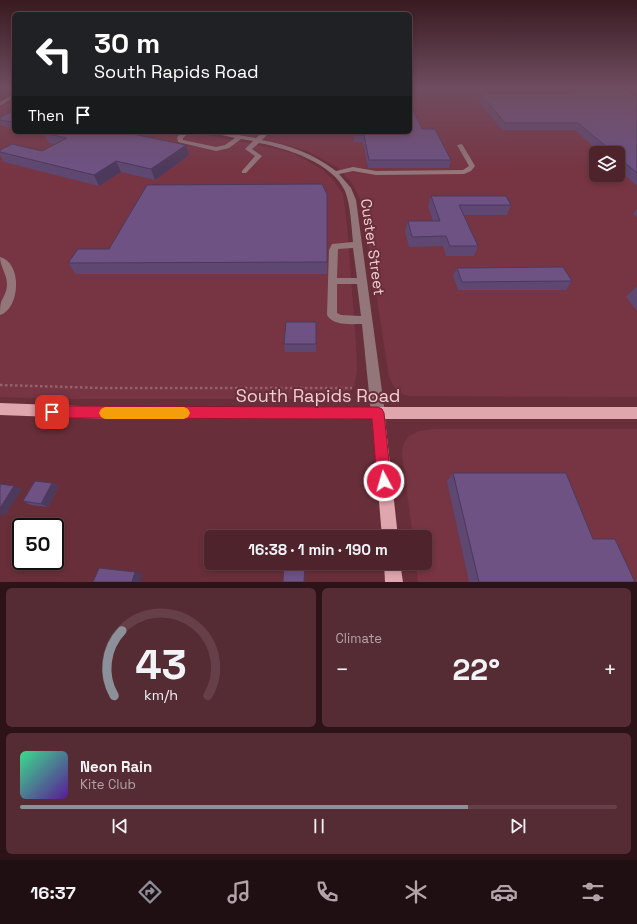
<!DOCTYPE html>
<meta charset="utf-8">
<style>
:root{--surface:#4e232c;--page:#552b34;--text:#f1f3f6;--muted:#b3a4a9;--line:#654048;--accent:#8c9099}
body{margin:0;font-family:"Space Grotesk",sans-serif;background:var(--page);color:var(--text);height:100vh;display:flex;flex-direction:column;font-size:15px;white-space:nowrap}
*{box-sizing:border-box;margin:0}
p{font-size:13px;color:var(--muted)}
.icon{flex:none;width:22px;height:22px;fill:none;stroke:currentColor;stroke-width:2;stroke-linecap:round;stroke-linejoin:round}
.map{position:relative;height:582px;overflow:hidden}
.details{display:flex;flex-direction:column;gap:6px;padding:6px;background:#2b1318;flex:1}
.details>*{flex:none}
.top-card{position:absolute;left:12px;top:12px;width:400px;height:122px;border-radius:6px;box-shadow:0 2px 6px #0003,0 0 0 1px var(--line);background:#202124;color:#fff;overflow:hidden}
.buttons{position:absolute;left:589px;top:146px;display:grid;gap:8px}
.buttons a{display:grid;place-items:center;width:36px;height:36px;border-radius:6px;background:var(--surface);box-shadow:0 2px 6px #0003,0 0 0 1px var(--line);font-size:20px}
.speed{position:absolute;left:12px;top:518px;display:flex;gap:8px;font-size:20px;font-weight:700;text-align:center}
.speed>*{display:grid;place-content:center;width:52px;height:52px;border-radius:50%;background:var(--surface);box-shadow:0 2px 6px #0003,0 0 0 1px var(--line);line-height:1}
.speed .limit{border:2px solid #111;border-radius:6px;background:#fff;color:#111}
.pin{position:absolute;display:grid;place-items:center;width:34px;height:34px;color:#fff;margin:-17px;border-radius:8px;box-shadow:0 2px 6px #0006}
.me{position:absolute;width:44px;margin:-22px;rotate:354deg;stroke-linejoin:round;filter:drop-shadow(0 0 3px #0008)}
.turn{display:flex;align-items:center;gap:14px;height:84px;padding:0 16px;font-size:18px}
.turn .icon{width:52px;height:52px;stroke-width:2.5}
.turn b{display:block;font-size:28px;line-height:34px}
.then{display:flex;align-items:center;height:38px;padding:0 16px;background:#0003;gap:8px;font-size:15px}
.big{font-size:30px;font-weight:700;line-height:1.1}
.details .card{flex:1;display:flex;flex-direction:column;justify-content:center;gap:6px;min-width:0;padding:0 14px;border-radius:6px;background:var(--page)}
.details .dial{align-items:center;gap:0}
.dial svg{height:104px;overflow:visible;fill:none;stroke:var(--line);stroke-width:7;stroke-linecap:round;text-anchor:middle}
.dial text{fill:var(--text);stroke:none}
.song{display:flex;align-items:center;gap:12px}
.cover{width:48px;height:48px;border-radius:6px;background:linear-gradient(135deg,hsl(150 70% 55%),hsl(270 70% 35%))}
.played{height:4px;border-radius:2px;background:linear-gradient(90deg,var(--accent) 75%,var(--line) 75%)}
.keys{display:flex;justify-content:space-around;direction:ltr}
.heat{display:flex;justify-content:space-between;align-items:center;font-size:22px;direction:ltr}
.details .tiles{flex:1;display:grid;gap:6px;grid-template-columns:1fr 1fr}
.card:last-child{grid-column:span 2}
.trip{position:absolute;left:204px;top:530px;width:228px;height:40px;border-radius:6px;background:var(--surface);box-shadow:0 2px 6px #0003,0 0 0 1px var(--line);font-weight:700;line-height:40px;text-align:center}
.menu{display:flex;height:64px;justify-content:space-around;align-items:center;background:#1f0e12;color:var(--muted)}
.menu .icon{width:28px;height:28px}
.menu .current{color:var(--accent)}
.menu b{font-size:18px;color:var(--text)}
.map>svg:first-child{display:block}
.built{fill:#773543;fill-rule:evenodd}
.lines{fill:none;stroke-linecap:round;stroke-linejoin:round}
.path{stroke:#94626b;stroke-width:2.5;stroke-dasharray:2.5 2.5;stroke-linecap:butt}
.minor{fill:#93767a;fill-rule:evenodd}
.major{fill:#e0a6ae;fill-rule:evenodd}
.wall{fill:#5e4771}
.shaded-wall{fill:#4c395c}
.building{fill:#6d5283;stroke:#4c395c}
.route{fill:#e11d48;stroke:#92132f}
.slow{fill:#f59e0b}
.labels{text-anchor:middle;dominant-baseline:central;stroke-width:4;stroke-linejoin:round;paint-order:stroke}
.street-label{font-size:15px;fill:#f2ced2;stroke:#682f3a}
.near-street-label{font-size:18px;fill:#f2ced2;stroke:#682f3a}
</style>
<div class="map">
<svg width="637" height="582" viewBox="0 0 637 582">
<rect width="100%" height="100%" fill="#682f3a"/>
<g class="built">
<path d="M410,88h227v309l-226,-1 -7,-1 -9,-7 -6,-11 -27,-175 -11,-20 -13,-14 -30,-17 -32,-9 -48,-10h182zM596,153h22v22h-22z"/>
<polygon points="14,102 14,132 192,132 278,149 295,154 323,170 334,181 343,194 347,225 356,344 357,372 354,386 346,396 341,399 70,399 0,397 0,107"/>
<polygon points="434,429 637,429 637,582 418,582 416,563 425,563 425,537 413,537 402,454 403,445 409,436 419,431"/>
</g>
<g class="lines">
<polyline class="path" points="0,385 102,388 352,388"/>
<g class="minor">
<polygon points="14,94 14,97 0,106 0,102"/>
<path d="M183,132h7l-7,6v2l33,7 9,-2 10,-7 -27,-6h13l35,6 7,-6h7l-8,8c27,5 52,14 74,31l17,-4 23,4 87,-1 6,-4 -12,-21 5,-1 13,22 -4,5 -7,3 -88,1 -23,-4 -14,3 12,14 5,12 29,213 -2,4 -5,2 -5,-2 -2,-4 -9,-89c-11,0 -29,2 -35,-9l2,-65 3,-6 21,-2c-2,-17 -2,-35 -8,-51 -12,-28 -59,-43 -86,-48l-7,6 10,7 -16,17h-4v-2l13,-15 -10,-7 8,-8 -12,-2 -12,9 -13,3 -38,-9 -1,-5zM353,248l4,30h-20l1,-29zM337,284h20l4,32 -20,-1 -4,-2z"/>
<path d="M0,257c23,6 20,52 0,58 0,-4 0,-9 1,-13 3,-6 6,-11 6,-18 0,-10 -7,-17 -7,-27z"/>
</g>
<g class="major">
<polygon points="0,403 106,407 637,407 637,419 385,419 398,537 382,537 372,419 106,419 0,415"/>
<polygon points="384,563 400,563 403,582 385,582"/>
</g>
</g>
<g class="wall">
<polygon points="572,89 637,96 637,186 618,169 618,153 600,153 575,130 502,130 478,100 480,93 570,93"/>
<polygon points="14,111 14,129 0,125 0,117"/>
<polygon points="422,129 451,160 449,168 368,168 363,142 354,142 353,132 410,132"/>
<polygon points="44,133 189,155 155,180 121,172 99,186 4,162 0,155 0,150 42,151 55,144 49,143"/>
<polygon points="431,196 511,205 507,215 464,215 478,246 474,256 446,256 443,246 409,247 405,231 408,221 433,221 428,206"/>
<polygon points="637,209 637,217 633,214"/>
<polygon points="109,249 327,262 327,274 76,274 68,263"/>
<polygon points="457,268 572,281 566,290 458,290 453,276"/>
<polygon points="637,286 637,311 626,297"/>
<polygon points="316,322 316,352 285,352 284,344"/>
<polygon points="453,473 593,539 635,582 469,582 447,481"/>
<polygon points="52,483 59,486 48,507 31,505 23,501"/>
</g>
<g class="shaded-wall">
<polygon points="4,88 10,88 0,94 0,90"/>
<polygon points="186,145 189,155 155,180 151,169"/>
<polygon points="116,161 121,172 99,186 94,175"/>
<polygon points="52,483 59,486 48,507 41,504"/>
<polygon points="14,486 22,489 5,516 0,514 0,508"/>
<polygon points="135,572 143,574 140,582 132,582"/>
</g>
<g class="building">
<polygon points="0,88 4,88 0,90"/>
<polygon points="572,89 626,89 637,96 637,173 618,157 618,153 614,153 578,123 505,123 480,93 577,93"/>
<polygon points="410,104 422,129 435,129 451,160 369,160 364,135 355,135 354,132 410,132"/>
<polygon points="14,111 14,122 12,122 0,120 0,117"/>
<polygon points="45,132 123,132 186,145 151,169 116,161 94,175 0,152 0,150 12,144 42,151 67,138 44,133"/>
<polygon points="322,184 327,194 327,262 68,263 78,249 109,249 147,185"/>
<polygon points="431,196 506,196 511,205 459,205 478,246 450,246 446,236 412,237 408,221 440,221"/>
<polygon points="563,267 572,281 462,282 457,268"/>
<polygon points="286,322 316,322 316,344 284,344"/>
<polygon points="453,473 566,473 593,539 615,539 635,582 479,582"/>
<polygon points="35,481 52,483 41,504 23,501"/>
<polygon points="0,484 14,486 0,508"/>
<polygon points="284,563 305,563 304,582 283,582"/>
<polygon points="99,568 135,572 132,582 134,582 93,582"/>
</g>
<linearGradient id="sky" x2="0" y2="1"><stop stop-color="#391a20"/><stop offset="0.52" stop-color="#6f4d60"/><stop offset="1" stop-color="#6f4d60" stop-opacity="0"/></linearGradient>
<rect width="637" height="169" fill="url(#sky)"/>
<polygon class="route" points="52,406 378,407 382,409 384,413 391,481 389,485 384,487 379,485 377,481 372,419 52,418 48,416 47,412 48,408"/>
<polygon class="slow" points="105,407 184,407 188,409 190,413 188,417 184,419 105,419 101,417 99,413 101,409"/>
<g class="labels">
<g class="street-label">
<text transform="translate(373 247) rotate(82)">Custer Street</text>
</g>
<g class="near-street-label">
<text x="318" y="395">South Rapids Road</text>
</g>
</g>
</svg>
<div class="buttons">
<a><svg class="icon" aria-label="layers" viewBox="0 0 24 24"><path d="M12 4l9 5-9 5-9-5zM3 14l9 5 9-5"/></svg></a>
</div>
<div class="speed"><div class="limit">50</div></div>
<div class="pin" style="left:52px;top:412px;background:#d93025"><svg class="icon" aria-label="arrive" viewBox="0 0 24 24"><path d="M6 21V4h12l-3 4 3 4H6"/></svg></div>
<svg class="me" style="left:384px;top:481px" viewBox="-20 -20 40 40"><circle r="17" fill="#e11d48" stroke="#fff" stroke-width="3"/><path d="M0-11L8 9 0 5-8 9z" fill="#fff"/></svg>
<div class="trip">16:38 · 1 min · 190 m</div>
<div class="top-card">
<div class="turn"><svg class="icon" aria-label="left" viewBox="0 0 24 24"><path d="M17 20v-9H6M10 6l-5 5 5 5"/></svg><div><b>30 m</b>South Rapids Road</div></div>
<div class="then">Then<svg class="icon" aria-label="arrive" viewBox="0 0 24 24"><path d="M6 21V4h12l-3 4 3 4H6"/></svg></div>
</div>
</div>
<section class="details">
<div class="tiles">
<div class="card dial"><svg viewBox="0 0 100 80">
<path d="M14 69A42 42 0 1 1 86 69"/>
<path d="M14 69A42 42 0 0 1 20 19" stroke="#8c9099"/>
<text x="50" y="56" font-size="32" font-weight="700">43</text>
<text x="50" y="72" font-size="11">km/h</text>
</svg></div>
<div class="card"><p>Climate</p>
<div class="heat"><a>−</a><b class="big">22°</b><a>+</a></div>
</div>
<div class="card">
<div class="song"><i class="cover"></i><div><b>Neon Rain</b><p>Kite Club</p></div></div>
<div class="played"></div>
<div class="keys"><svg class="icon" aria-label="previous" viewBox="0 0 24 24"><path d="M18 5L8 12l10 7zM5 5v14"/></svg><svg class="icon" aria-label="pause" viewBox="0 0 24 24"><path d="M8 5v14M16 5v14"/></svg><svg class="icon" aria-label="next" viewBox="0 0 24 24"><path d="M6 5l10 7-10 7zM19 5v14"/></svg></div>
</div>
</div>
</section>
<nav class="menu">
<b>16:37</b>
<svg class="icon current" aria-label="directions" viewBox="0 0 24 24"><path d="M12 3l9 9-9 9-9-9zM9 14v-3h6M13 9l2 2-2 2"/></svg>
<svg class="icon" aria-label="music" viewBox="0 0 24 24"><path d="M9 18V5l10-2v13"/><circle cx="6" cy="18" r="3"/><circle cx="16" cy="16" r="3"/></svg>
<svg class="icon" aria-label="phone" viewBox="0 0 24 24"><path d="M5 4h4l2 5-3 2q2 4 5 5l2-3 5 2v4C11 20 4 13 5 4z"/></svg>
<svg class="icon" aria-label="climate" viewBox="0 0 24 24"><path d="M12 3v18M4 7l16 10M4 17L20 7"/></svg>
<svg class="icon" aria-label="car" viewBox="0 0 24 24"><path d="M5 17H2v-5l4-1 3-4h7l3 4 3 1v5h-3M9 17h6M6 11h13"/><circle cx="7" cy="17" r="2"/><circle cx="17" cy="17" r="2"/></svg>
<svg class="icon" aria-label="filters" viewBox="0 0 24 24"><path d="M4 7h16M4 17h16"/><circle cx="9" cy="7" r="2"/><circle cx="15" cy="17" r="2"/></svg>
</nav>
